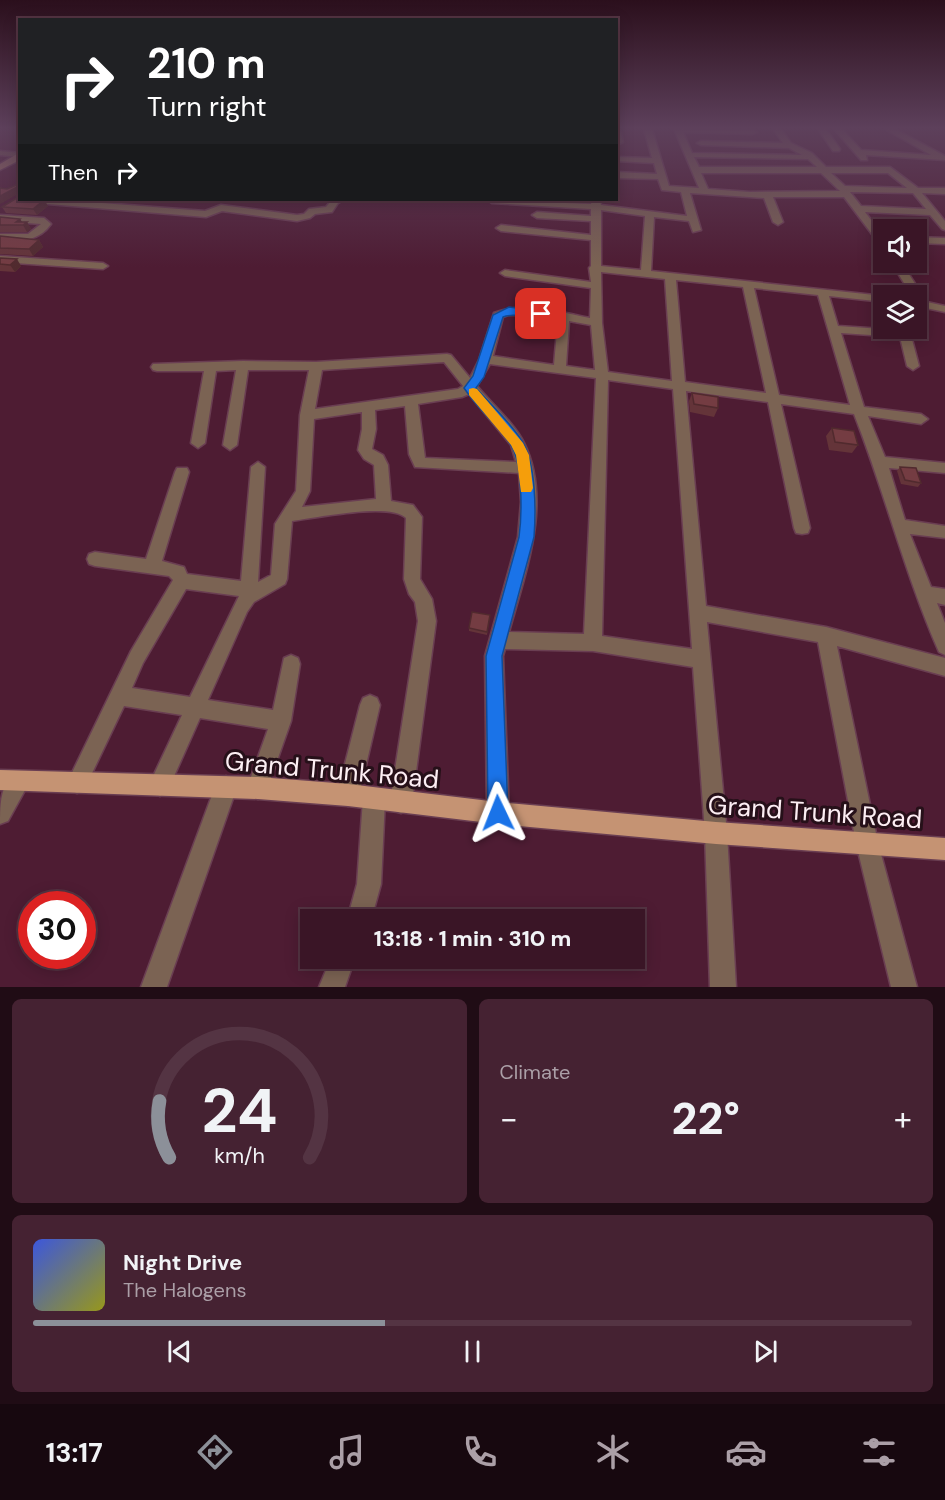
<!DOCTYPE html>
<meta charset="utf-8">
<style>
:root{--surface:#3a1526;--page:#452232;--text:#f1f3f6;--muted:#ab9fa7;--line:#543443;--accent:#8c9099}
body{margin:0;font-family:"DM Sans",sans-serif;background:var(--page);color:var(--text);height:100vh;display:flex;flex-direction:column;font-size:22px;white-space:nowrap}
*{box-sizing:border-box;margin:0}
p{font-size:20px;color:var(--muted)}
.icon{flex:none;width:33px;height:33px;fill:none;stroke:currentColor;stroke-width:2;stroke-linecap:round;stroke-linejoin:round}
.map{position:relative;height:987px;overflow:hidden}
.side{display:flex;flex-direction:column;gap:12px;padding:12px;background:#200c15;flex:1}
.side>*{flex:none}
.banner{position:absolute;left:18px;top:18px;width:600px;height:183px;border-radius:0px;box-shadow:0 3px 15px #0003,0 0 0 2px var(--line);background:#202124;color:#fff;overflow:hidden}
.controls{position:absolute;left:873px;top:219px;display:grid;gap:12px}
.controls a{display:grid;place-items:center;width:54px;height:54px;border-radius:0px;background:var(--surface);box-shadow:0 3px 15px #0003,0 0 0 2px var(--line);font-size:30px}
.speed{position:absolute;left:18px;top:891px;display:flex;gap:12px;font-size:30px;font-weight:700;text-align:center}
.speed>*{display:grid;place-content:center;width:78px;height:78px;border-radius:50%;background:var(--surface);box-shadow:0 3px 15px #0003,0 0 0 2px var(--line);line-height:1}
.speed .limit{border:9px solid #d22;background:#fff;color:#111}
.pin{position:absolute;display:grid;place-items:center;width:51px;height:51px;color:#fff;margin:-26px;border-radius:12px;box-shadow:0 3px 9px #0006}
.me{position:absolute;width:66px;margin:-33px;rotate:358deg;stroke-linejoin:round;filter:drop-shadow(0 0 4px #0008)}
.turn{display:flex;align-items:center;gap:21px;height:126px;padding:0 30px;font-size:27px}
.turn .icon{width:78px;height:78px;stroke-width:2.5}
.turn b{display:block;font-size:42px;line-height:51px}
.then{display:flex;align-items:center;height:57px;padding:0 30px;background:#0003;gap:12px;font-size:22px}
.big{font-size:45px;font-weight:800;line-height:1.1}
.side .card{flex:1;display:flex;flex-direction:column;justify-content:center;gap:9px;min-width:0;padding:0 21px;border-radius:9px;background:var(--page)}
.side .dial{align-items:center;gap:0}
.dial svg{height:156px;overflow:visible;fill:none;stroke:var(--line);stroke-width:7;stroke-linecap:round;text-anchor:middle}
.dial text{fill:var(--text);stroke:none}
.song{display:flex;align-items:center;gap:18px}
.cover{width:72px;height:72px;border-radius:9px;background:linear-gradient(135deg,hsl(230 70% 55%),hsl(60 70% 35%))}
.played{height:6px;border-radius:3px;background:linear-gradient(90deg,var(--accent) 40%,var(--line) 40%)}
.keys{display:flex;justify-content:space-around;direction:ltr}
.heat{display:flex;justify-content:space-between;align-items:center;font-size:33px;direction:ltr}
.side .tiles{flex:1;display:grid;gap:12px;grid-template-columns:1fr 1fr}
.card:last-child{grid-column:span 2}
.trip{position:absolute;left:300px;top:909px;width:345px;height:60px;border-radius:0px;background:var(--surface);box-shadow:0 3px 15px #0003,0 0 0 2px var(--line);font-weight:800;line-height:60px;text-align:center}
.tab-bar{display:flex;height:96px;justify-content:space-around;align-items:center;background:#17080f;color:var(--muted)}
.tab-bar .icon{width:42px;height:42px}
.tab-bar .on{color:var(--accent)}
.tab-bar b{font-size:27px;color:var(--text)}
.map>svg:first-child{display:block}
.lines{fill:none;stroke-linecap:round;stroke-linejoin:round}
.minor-casing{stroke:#6a3e52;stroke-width:3}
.secondary-casing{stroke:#6a3e52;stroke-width:3}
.primary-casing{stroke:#6a3e52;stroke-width:3}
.minor{fill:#7b6353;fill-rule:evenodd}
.secondary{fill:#a57e65;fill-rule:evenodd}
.primary{fill:#c59373;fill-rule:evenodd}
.wall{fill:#643439}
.shaded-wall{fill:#512a2e}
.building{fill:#743c42;stroke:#512a2e;stroke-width:1.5}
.route{fill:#1a73e8;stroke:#114b97;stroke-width:1.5}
.slow{fill:#f59e0b}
.labels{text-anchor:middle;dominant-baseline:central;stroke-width:6;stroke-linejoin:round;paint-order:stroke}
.near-street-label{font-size:26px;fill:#fceef3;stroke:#261019}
</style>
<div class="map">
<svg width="945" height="987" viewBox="0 0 945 987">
<rect width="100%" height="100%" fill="#4e1c33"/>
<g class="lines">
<defs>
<g id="minor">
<path d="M644,129h8l17,57 30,2 -25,-59 79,1 4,2 -4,2 -70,-2 9,21 110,2 -13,-7 -88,-3 -4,-2 4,-2 82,2 -10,-14h8l10,14 21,10 14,14h64l28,21h27v6l-23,-1 23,28v9l-3,-1 -12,-14 -65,-3 19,25v10l-3,-1 -37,-49h-71l10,25 -5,3 -5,-3 -9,-24 -74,-5 11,37 -8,2 -4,-11 -35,-4 -3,54 233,25v6l-55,-6 9,30 60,4 11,-2 10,38 -6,4 -6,-4 -7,-29 -59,-4 23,74 57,7 7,5 -7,5 -53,-8 17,41 60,6v10l-56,-5 16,52 40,6v12l-35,-4 21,53 14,2v16l-8,-2 8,20v32l-6,-3c-34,-77 -54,-159 -85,-238l-73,-10 29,124 -2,5 -6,1 -6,-1 -2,-5 -26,-126 -82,-11 20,215 120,21 119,31v18l-108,-30 41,197 39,144h-26l-35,-144 -38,-201 -111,-20 20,211 9,154h-26l-5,-154 -12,-166 -100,-16 -88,-2 -2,7 6,157 -3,8 -8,3 -8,-3 -3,-8 -2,-157 33,-119 3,-35 -2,-29 -104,-6 -6,-13 -4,-48 -30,4 1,19 -4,20 11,6 5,10 3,36 22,4 9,12 -2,62 12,20 4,22 -24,181 -3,8 -8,3 -8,-3 -3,-8 28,-181 -3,-19 -6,-8 -5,-15 2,-61c-16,-16 -91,0 -114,3l-5,58 -2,5 -31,18 -7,10 -39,88 65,10 11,-52 7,-3 7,3 2,6 -9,57 -26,74 -7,4 -7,-4 -4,-7 21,-59 -68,-11 -33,74 -7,4 -7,-4 -4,-7 33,-70 -58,-9 -40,84 -7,3 -7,-3 -3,-7 64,-132 42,-71 -4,-4 -74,-10 -6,-2 -2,-5 2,-5 6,-2 51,7 29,-87 2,-4h10l2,4 -27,89 22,6 3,7 54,7 10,-114 7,-5 7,5 -7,115 13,-7 4,-51 21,-33 4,-76 9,-45h-61l-11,75 -7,5 -7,-5 13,-75 -20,1 -11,72 -7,5 -7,-5 13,-72h-47l-4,-1 -2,-3 2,-3 90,-3 73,1 131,-8 4,1 19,23 9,-18 15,-47c30,-12 66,-1 96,5l1,-30 -86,-12 -5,-3 5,-3 86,12 -2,-14 2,-2v-26l-90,-9 -5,-3 5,-3 90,10v-14l-54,-3 -5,-3 5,-3 54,4v-7l-99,-6 -4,-3 103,4 1,-4h8l1,5 86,11 -6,-24 -19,-2 -4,-11 -42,-1v-6l41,2 -3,-11 -38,-2v-4l36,1zM694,157l114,2 9,8h-118zM701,173h120l19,18 -90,1 -42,-3zM831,173h57l19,15 -62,-2zM850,192l63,1 13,16 -65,-3zM601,210l44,6 -4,54 -40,-4zM601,272l64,7 7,102 -64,-9 -6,-49zM676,280l67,7 23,106 -81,-11zM754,288l64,7 32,110 -71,-10zM508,315h22l28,4 -4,46 -61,-9 10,-39zM569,321l22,4 4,45 -29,-4zM444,362l19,24 -5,3 -143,20 7,-39zM490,364l106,14 -12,256 -75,-2c16,-59 44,-130 15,-189 -9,-19 -33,-40 -47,-57zM608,380l65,9 19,260 -90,-13zM469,394l42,51 5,17 -91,-4 -7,-54 44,-7zM362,412v17l-4,21 6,9 10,6 2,34 -74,8 8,-16 4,-72zM186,589l53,7 -49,101 -58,-9 11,-25z"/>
<polygon points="818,129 826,129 840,149 839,151 833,151"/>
<polygon points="834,129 842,129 861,150 931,155 885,129 895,129 945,156 945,160 866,155 867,160 861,160"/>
<polygon points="617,131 621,133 623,142 616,145"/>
<polygon points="0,151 20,153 20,157 0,155"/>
<polygon points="32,200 63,200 205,211 221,205 297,215 304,214 309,209 326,207 332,200 344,200 338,203 332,212 315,214 310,218 297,221 222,211 206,217 36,203"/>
<path d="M0,215l44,3 7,6c-13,18 -30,17 -51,16v-6h28l13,-10 -41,-3z"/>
<polygon points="916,237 945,238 945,244 916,243"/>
<polygon points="0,256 103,263 108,266 103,269 0,262"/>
<polygon points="891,262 901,262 927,302 945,306 945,312 916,306 916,296 912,296"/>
<polygon points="370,695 377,698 380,705 359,795 355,802 348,806 341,802 337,795 360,705 363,698"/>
<path d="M20,771l7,3 3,7 -22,40 -8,3c0,-20 0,-44 20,-53z"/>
<polygon points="226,776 233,780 237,787 167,987 141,987 215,787 219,780"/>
<polygon points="374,788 382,791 385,799 381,884 371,920 347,920 357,884 363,799 366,791"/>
<polygon points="331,958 355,958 345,987 319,987"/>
</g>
<polygon id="secondary" points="17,154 20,154 20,160 0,170 0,164"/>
<polygon id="primary" points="0,770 258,777 348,784 498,802 716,822 945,838 945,860 716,844 498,824 348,806 258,799 0,790"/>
</defs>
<use href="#minor" class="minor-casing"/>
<use href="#secondary" class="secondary-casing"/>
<use href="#primary" class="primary-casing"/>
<use href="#minor" class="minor"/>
<use href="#secondary" class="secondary"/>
<use href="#primary" class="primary"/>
</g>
<g class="wall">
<polygon points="20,200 44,200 48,206 37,215 6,213 2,207"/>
<polygon points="0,217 20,219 22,222 27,222 31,229 27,232 0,232"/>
<polygon points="0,236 39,240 43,247 33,256 0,254"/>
<polygon points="0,258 21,266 15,272 0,271"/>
<polygon points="692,393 718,408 714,417 690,412 689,401"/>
<polygon points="832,428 858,445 852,453 829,450 826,436"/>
<polygon points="900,467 921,483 918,487 901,484 897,471"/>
<polygon points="490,615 487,635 469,631 469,628"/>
</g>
<g class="shaded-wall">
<polygon points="17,187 20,193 0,204 0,196"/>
<polygon points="44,200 48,206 37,215 33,209"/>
<polygon points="20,219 24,225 27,222 31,229 27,232 23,225 16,222"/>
<polygon points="39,240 43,247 33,256 29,249"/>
<polygon points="17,259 21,266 15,272 10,265"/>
</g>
<g class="building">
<polygon points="20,183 20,193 17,187 0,196 0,188 7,189 14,186"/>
<polygon points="20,196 20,200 44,200 33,209 2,207"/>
<polygon points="0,217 20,219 16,222 27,222 23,225 0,225"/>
<polygon points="0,236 39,240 29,249 0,248"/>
<polygon points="0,258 17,259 10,265 0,264"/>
<polygon points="692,393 718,397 718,408 694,404"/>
<polygon points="832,428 854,431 858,445 835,442"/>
<polygon points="900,467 916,468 921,483 905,480"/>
<polygon points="472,612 490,615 487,632 469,628"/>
</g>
<linearGradient id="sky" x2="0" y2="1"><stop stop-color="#2b0f1c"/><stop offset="0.48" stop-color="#5d405b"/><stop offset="1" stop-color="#5d405b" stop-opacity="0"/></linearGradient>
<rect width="945" height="267" fill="url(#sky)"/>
<path class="route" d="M509,307l32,4 5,3c-11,8 -30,-3 -43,3l-19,60 -8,11c15,17 34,34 46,53 14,22 14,70 12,96l-32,119 6,157 -3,7 -7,3 -7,-3 -3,-7 -2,-157 33,-119c3,-22 4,-73 -8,-92 -13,-20 -33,-36 -47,-57l9,-12 20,-61z"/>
<polygon class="slow" points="473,388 477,389 523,443 529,455 533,488 531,492 521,492 516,455 511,445 469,395 469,389"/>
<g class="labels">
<g class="near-street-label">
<text transform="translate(332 770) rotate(5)">Grand Trunk Road</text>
<text transform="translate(815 812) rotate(4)">Grand Trunk Road</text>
</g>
</g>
</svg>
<div class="controls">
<a><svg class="icon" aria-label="sound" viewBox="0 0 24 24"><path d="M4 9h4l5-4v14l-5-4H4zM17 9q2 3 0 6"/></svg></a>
<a><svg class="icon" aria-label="layers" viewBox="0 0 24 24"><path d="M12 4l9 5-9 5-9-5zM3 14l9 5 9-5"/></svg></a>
</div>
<div class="speed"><div class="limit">30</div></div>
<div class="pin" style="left:541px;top:314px;background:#d93025"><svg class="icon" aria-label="arrive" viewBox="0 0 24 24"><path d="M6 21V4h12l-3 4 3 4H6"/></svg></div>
<svg class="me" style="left:498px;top:813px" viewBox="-20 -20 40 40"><path d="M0-17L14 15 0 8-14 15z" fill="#1a73e8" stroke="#fff" stroke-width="4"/></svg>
<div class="trip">13:18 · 1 min · 310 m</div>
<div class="banner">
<div class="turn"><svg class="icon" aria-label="right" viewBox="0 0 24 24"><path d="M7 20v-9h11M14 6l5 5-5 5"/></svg><div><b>210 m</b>Turn right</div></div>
<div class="then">Then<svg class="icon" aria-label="right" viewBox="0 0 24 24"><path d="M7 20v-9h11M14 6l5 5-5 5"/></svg></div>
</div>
</div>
<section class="side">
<div class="tiles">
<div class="card dial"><svg viewBox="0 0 100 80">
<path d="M14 69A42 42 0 1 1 86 69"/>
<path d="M14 69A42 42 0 0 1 9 40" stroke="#8c9099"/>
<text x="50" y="56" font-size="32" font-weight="700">24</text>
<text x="50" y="72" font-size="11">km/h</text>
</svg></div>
<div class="card"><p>Climate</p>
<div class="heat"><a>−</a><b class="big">22°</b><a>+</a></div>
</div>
<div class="card">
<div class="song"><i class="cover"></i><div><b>Night Drive</b><p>The Halogens</p></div></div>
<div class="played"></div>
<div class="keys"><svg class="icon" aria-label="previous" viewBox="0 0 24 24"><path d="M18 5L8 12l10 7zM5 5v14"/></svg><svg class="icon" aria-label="pause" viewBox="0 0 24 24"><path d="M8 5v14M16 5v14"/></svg><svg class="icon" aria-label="next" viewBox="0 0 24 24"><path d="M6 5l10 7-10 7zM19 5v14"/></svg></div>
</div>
</div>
</section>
<nav class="tab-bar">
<b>13:17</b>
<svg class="icon on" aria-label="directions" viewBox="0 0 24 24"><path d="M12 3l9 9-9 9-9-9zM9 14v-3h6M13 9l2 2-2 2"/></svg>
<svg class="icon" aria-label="music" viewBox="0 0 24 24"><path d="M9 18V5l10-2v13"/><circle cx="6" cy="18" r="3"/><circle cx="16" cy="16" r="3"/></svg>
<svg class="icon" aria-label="phone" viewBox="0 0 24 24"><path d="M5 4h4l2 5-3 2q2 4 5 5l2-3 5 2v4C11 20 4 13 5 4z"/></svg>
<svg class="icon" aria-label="climate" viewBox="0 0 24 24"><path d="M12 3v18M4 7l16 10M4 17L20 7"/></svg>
<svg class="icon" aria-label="car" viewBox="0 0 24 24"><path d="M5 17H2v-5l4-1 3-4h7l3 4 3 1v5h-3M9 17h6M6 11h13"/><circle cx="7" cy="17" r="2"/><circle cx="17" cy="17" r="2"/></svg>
<svg class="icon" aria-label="filters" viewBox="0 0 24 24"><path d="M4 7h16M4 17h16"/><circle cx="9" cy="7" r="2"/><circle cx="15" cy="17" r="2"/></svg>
</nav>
